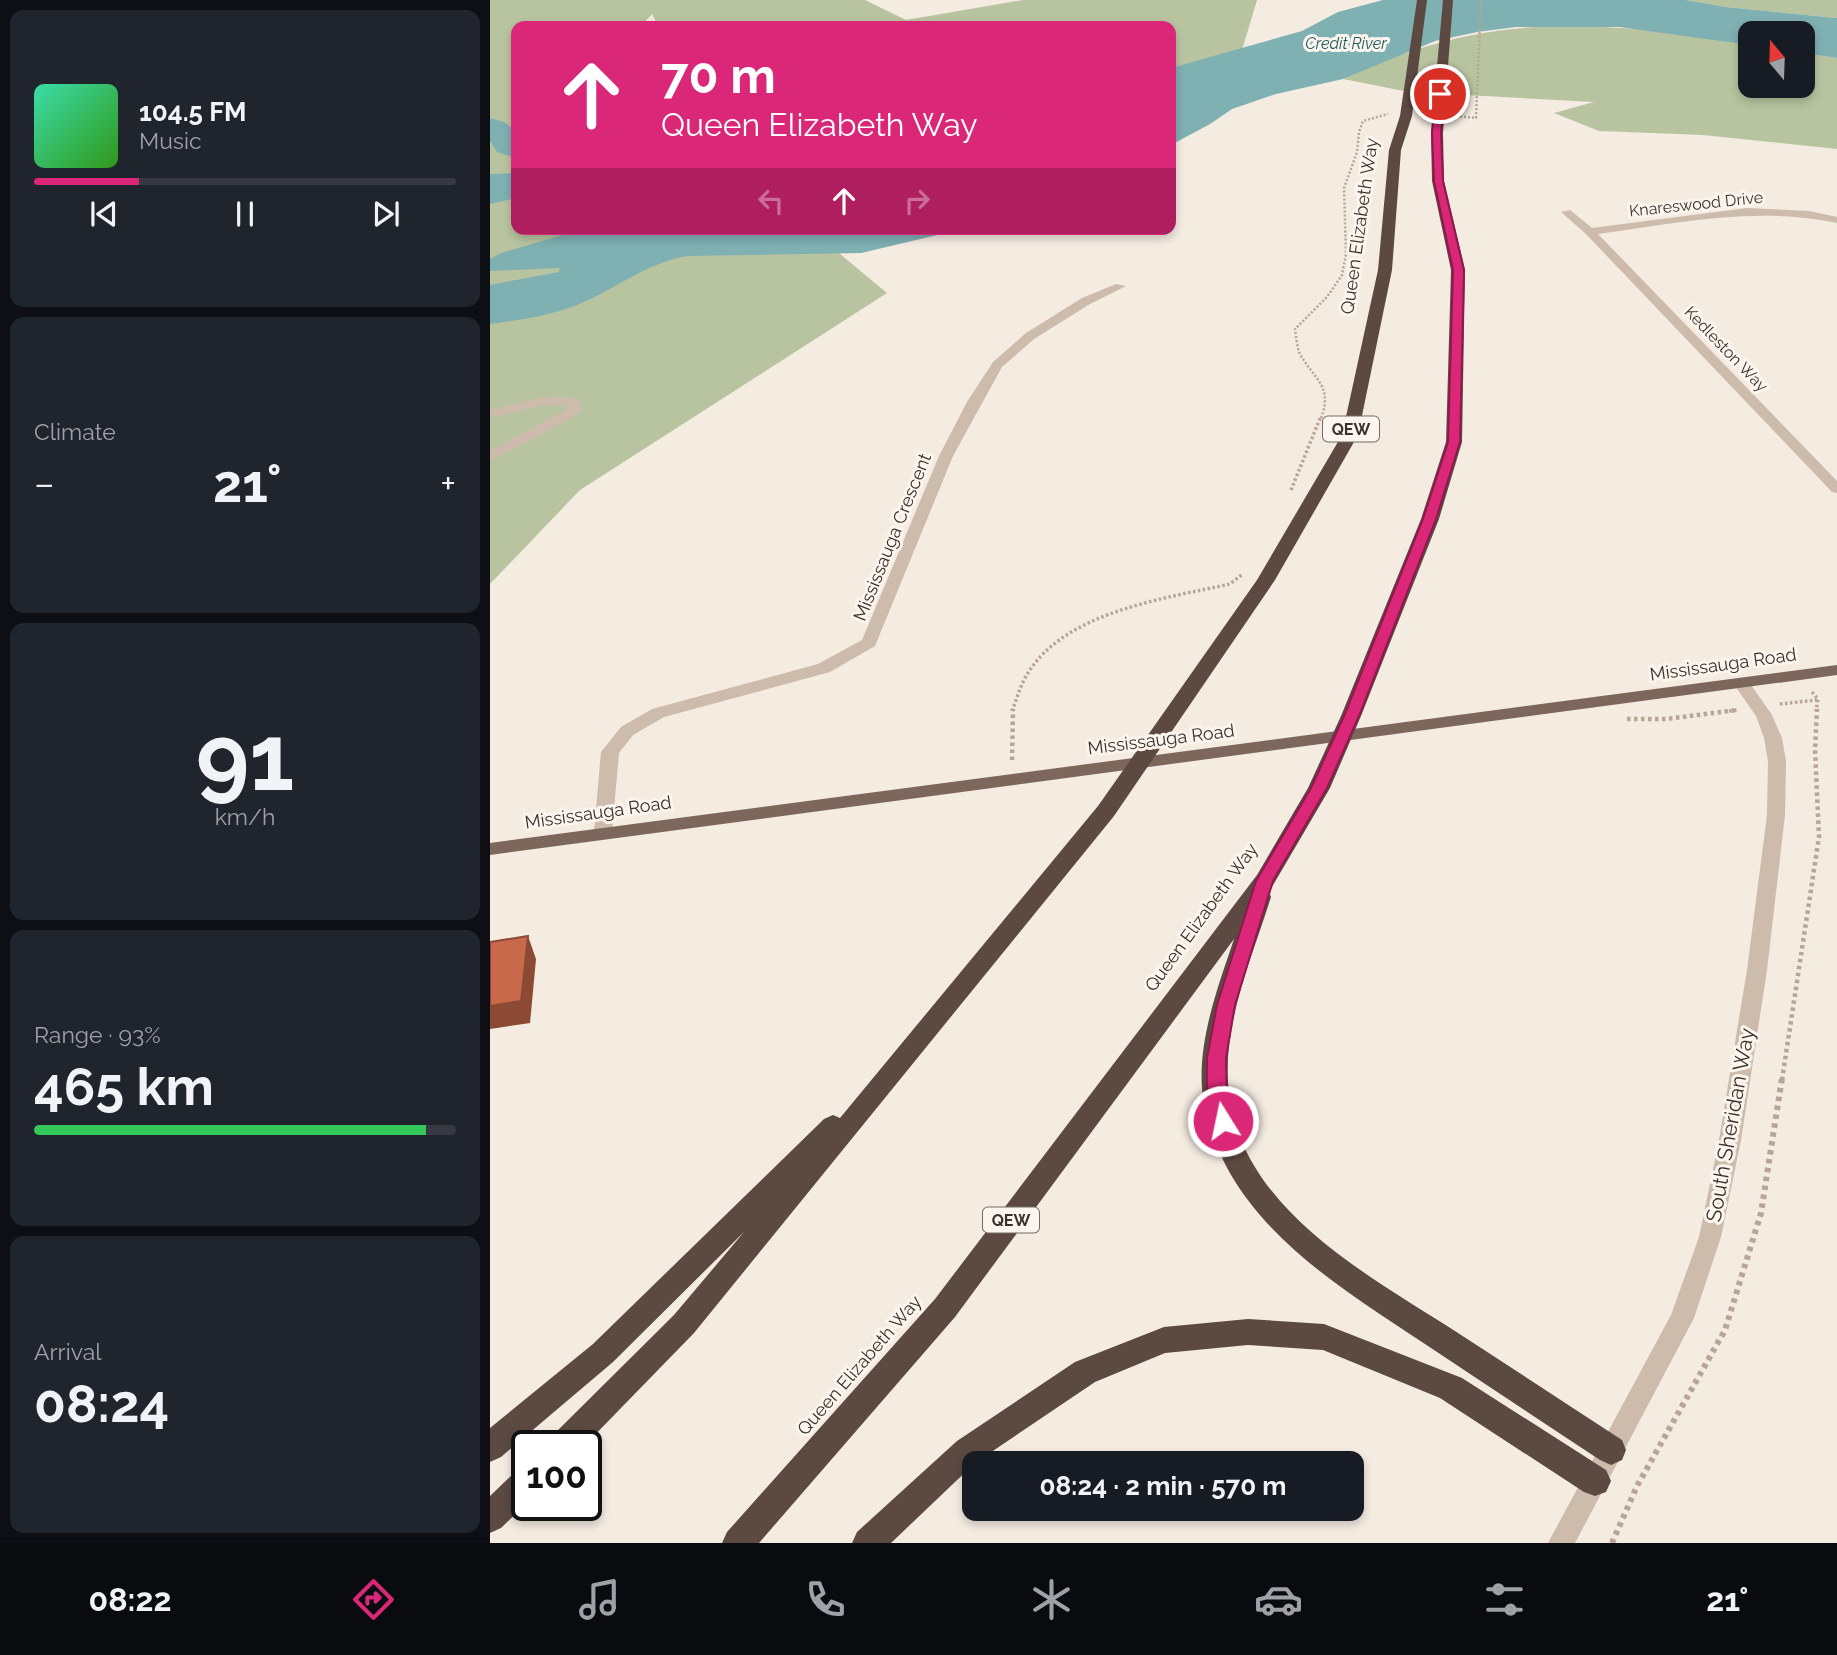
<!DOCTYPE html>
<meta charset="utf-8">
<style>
:root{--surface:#171b24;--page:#20242c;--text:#f1f3f6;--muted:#9ea1a6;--line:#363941;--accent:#db2777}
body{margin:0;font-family:Raleway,sans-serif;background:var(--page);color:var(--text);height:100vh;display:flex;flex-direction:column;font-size:26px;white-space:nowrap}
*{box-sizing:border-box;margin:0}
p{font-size:23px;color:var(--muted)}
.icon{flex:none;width:38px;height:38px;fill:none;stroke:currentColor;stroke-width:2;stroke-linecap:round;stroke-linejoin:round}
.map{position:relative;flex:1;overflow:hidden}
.details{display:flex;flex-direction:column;gap:10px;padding:10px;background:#0d0f14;width:490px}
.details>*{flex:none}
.hud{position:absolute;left:21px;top:21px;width:665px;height:214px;border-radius:14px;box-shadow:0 4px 10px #0003;background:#db2777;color:#fff;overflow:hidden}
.needle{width:46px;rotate:341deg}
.fabs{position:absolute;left:1248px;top:21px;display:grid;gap:14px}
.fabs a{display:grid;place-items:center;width:77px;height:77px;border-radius:14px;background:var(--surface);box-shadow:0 4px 10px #0003;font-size:35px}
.speed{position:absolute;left:21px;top:1430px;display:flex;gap:14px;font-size:35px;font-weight:700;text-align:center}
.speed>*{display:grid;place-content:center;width:91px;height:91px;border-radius:50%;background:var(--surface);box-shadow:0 4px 10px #0003;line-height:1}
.speed .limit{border:4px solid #111;border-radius:10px;background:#fff;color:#111}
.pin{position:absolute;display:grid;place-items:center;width:60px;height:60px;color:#fff;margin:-30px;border:4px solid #fff;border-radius:50%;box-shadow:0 2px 7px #0007}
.me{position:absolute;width:77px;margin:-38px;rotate:350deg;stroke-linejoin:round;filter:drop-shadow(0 0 5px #0008)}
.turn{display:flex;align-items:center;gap:24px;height:147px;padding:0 35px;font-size:32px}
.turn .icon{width:91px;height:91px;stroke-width:2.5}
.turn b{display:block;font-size:49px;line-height:60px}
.lanes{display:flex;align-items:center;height:66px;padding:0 35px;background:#0003;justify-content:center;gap:35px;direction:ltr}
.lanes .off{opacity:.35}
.big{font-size:52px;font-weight:700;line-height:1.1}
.details .tile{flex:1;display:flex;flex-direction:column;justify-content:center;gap:10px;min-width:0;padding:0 24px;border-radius:14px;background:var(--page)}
.details .dial{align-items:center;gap:0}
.dial b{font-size:91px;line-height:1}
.song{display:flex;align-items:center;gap:21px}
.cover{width:84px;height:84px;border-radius:10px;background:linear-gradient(135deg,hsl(160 70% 55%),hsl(110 70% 35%))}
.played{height:7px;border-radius:4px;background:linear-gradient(90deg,var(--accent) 25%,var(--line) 25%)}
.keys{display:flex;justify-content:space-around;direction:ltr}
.heat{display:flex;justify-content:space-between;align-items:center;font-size:38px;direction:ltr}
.charge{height:10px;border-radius:5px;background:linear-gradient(90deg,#34c759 93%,var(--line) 0)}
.trip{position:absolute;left:472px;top:1451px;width:402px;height:70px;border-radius:14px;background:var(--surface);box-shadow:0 4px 10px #0003;font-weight:700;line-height:70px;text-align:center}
.menu{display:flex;height:112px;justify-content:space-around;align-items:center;background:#090b0e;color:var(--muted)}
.menu .icon{width:49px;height:49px}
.menu .on{color:var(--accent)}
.menu b{font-size:32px;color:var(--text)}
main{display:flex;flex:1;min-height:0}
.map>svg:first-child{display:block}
.green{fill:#b8c4a0}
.water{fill:#7fb0b2}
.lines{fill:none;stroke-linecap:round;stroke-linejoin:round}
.path-far3{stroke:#b9a596;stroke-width:2.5;stroke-dasharray:2 2;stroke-linecap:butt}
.path-far2{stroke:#b9a596;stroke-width:3.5;stroke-dasharray:2.5 2.5;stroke-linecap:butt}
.path-far1{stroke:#b9a596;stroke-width:4.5;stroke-dasharray:3.5 3.5;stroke-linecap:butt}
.path{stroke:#b9a596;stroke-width:6;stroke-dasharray:4.5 4.5;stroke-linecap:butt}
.minor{fill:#cdbbac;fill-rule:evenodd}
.major{fill:#7d675c;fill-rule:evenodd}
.highway{fill:#5c4a42;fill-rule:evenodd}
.shaded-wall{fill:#8c4a34}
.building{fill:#c8694b;stroke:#8c4a34;stroke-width:2}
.route{fill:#db2777;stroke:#8e194d;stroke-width:2}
.labels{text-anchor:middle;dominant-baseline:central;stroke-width:6;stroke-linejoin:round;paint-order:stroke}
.far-water-label{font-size:16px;font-style:italic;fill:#1f5a5e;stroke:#fbf5ee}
.far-street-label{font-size:16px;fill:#3b302b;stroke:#fbf5ee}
.shield{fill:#fbf5ee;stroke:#756b66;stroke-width:2}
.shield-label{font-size:16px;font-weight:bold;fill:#3b302b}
.street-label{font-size:18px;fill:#3b302b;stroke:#fbf5ee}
.near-street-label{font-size:21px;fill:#3b302b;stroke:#fbf5ee}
</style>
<main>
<section class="details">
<div class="tile">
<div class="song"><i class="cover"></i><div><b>104.5 FM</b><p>Music</p></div></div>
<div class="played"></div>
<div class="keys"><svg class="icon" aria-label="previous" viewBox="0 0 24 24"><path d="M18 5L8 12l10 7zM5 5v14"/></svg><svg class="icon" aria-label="pause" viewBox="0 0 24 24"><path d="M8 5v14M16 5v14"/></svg><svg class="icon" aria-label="next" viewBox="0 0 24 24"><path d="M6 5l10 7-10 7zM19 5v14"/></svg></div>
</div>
<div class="tile"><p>Climate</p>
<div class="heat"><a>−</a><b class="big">21°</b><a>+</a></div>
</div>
<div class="tile dial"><b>91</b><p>km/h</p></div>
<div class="tile"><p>Range · 93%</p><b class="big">465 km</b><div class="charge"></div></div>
<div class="tile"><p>Arrival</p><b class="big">08:24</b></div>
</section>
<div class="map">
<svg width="1347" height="1543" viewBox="0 0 1347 1543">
<rect width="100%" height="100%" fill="#f4ebe1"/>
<g class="green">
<polygon points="0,0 375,0 416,20 533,0 767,0 752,50 681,68 681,26 168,26 162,14 151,26 26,26 26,229 320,229 397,293 90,490 0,584"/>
<polygon points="1196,0 1347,0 1347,18 1236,7"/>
<path d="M1082,25l80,5 98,15v41h52l1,-33 34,5v91l-134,-14 -104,-4 -45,-18 40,-11 -185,-10 -66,-13c83,-38 137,-51 229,-54z"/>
</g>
<g class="water">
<polygon points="893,0 1196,0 1236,7 1347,18 1347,58 1313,53 1312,33 1260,33 1260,45 1129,27 1026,27 987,32 945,41 853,79 786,94 742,109 720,124 681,145 681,68 812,31 848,12"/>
<polygon points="0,118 14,122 26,131 26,158 7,152 0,141"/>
<polygon points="26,173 26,198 0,204 0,174"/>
<path d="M93,229h380l-102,24 -174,3c-40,7 -67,30 -103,46 -29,13 -63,18 -94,22v-39l69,-13 1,-4 -70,3v-12l11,-6z"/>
</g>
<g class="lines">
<g class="path-far3">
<polyline points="966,116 986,118 991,0"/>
<path d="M831,418c13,-33 -9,-40 -22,-66 -2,-7 -3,-16 -4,-23l32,-32 15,-22 4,-21 -2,-66 13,-36 2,-20 4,-11 25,-7"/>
</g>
<g class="path-far2">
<polyline points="801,490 831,416"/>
<polyline points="1322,692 1328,699 1326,711"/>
<polyline points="1290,704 1327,700"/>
<path d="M522,711c4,-10 7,-21 12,-31 35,-68 139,-81 206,-96l13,-10"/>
<polyline points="1239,711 1247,710"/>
</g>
<g class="path-far1">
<polyline points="1137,719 1176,719 1247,710"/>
<polyline points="522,760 523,709"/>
<polyline points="1292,1080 1329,837 1325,750 1327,709"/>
</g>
<polyline class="path" points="1122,1543 1147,1486 1235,1330 1271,1213 1292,1078"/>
<g class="minor">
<path d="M1257,208l62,3 28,6v6c-80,-17 -159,0 -239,11l239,247v12l-5,-1 -246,-258 -25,-22 9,-2 22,18z"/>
<polygon points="626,284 636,286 600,304 544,339 512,367 463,456 385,646 340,672 174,717 143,735 129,753 122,832 119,836 107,836 104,832 111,752 131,727 162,709 328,664 372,640 449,456 477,402 503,362 536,333 592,298"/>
<polygon points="54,397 85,398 91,405 91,410 82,418 0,461 0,451 72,412 77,406 54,405 0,418 0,410"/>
<polygon points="1251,678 1257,679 1282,715 1292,738 1296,761 1295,815 1277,970 1251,1140 1231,1237 1204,1318 1085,1543 1058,1543 1181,1315 1209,1237 1229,1140 1257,970 1277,815 1278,761 1274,738 1266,716 1243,683"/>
</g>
<polygon class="major" points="1347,665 1347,675 0,855 0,843"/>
<g class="highway">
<polygon points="927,0 937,0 922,116 911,150 902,270 868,435 785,580 624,816 204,1333 94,1446 58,1446 62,1436 184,1315 254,1232 123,1362 11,1457 0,1462 0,1428 103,1344 334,1119 343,1115 350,1118 608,806 767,580 852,435 888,270 899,150 910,116"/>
<path d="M953,0h10l-10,133 1,48 21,89 -3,172 -23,77 -78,197 -31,72 -61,104 2,5c-18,58 -47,122 -43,185 7,124 137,191 230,251 54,35 109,71 164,107l4,10 -4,10 -11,5 -11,-5c-54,-36 -109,-72 -163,-108 -94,-63 -209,-127 -233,-248 -10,-55 13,-114 30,-165l-279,378 -196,226h-37l5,-11 208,-233 322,-424 51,-87 33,-72 80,-197 25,-77 5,-172 -19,-89 -1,-48z"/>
<polygon points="758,1319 834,1324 972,1378 1116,1470 1121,1481 1116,1492 1105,1496 1094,1492 950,1398 833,1350 758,1345 675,1353 605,1382 485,1463 401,1543 362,1543 367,1532 467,1441 585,1362 674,1327"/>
<polygon points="37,1467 37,1503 11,1528 0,1533 0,1496 26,1471"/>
</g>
</g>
<polygon class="shaded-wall" points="38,936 46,959 40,1023 0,1029 0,1006"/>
<polygon class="building" points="38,936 31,1001 0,1006 0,942"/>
<polygon class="route" points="950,92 954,94 951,133 953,181 974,270 970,442 946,519 869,716 837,788 783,881 745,1005 736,1058 737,1103 742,1121 740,1127 733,1129 726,1127 717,1103 717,1058 727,1005 766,881 821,788 854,716 933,519 958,442 963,270 944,181 942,133 946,94"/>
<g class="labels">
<g class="far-water-label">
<text x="856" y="43">Credit River</text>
</g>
<g class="far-street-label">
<text transform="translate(1206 204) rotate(-6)">Knareswood Drive</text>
<text transform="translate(1236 349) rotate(46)">Kedleston Way</text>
</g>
<g class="shield">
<rect x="833" y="416.5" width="56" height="25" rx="5"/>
<rect x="493" y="1207.5" width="56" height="25" rx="5"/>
</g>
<g class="shield-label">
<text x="861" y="429">QEW</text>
<text x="521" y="1220">QEW</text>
</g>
<g class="street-label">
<text transform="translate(869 226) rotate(-82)">Queen Elizabeth Way</text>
<text transform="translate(402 537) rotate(-68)">Mississauga Crescent</text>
<text transform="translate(1233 664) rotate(-8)">Mississauga Road</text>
<text transform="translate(671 739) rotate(-7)">Mississauga Road</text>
<text transform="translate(108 812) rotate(-8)">Mississauga Road</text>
<text transform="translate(711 917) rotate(-54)">Queen Elizabeth Way</text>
<text transform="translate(369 1365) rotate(-49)">Queen Elizabeth Way</text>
</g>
<g class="near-street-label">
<text transform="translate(1240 1125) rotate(-80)">South Sheridan Way</text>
</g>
</g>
</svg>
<div class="fabs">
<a><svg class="needle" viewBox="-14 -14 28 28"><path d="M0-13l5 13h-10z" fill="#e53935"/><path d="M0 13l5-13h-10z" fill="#9ea1a6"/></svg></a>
</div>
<div class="speed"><div class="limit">100</div></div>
<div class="pin" style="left:950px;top:94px;background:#d93025"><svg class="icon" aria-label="arrive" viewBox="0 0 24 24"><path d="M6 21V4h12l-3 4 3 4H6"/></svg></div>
<svg class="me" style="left:733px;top:1121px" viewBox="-20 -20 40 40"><circle r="17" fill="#db2777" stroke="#fff" stroke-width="3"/><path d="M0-11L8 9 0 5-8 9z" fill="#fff"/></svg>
<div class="trip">08:24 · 2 min · 570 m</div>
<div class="hud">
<div class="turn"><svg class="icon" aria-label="ahead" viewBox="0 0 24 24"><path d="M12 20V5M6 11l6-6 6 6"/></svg><div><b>70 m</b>Queen Elizabeth Way</div></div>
<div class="lanes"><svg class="icon off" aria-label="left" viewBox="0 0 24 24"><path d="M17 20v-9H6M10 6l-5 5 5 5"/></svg><svg class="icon" aria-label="ahead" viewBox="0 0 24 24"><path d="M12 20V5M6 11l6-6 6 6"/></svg><svg class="icon off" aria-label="right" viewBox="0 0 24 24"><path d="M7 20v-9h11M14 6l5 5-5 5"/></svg></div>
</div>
</div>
</main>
<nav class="menu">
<b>08:22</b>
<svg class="icon on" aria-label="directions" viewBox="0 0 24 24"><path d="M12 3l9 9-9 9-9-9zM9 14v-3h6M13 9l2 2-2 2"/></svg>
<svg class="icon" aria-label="music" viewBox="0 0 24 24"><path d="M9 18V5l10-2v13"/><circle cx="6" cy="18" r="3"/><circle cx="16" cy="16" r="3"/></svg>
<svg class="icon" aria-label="phone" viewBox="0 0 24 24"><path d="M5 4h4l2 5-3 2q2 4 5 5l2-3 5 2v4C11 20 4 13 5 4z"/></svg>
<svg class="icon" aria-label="climate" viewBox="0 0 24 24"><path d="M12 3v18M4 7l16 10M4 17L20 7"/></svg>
<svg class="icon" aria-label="car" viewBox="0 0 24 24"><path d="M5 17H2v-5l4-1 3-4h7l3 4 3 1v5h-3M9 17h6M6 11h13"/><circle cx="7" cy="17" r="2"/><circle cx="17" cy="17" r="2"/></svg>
<svg class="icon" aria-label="filters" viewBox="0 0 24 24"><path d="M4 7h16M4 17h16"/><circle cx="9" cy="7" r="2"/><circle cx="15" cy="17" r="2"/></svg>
<b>21°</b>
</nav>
